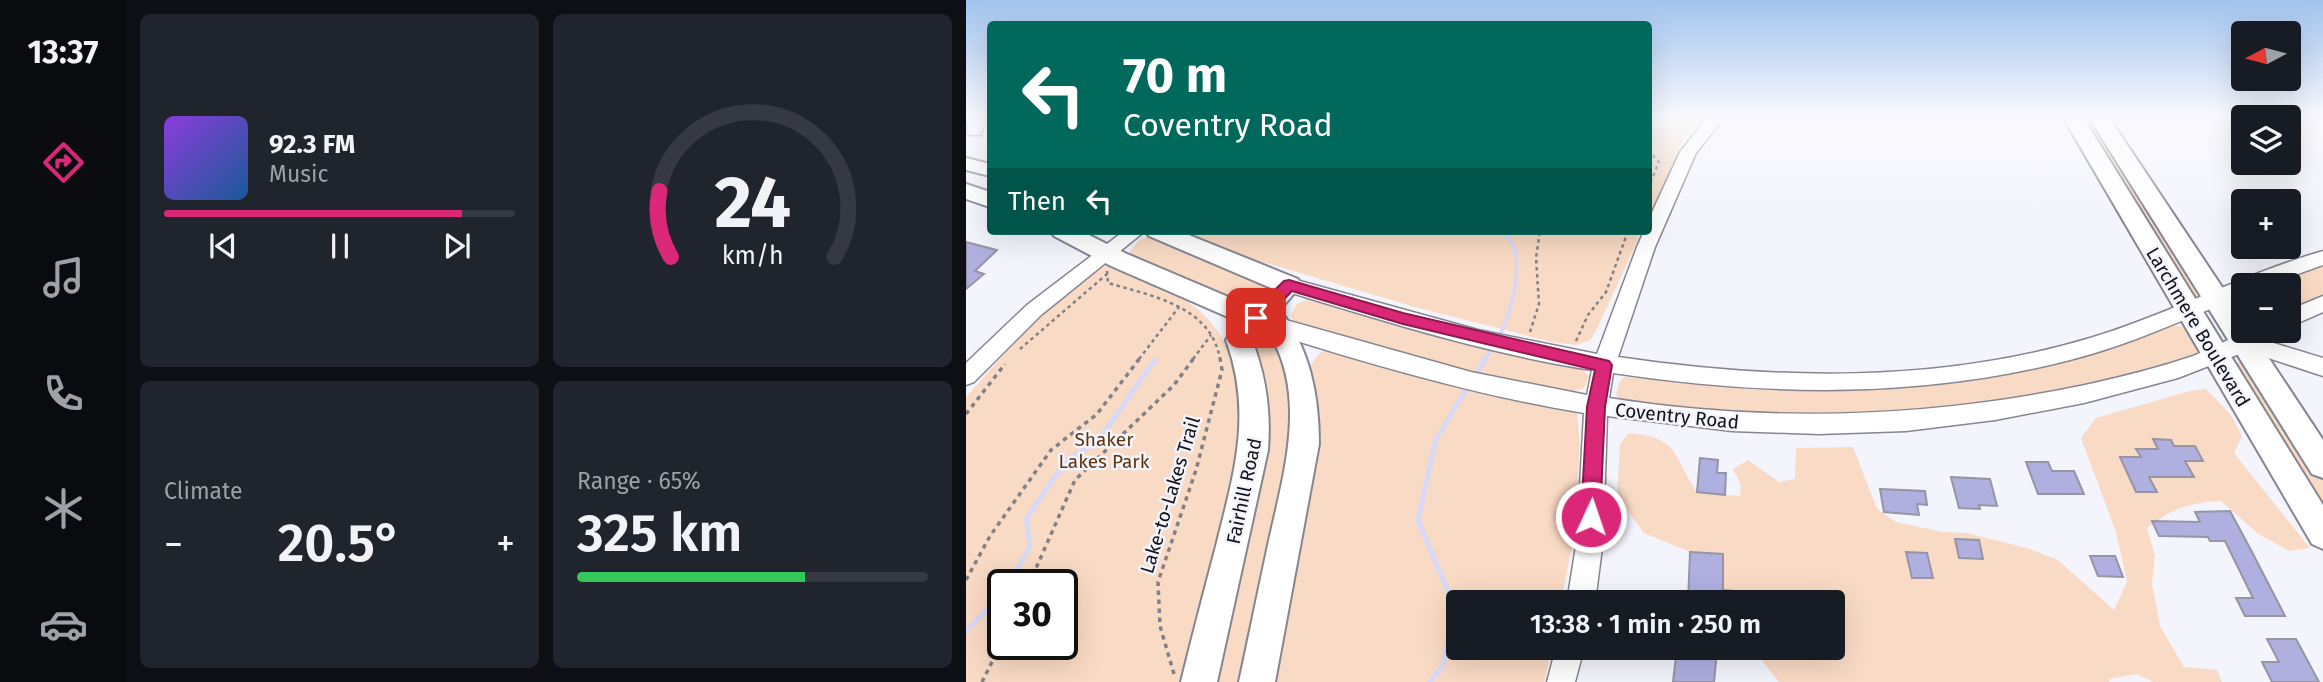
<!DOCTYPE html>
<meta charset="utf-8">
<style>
:root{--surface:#171b24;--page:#20242c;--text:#f1f3f6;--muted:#9ea1a6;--line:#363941;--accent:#db2777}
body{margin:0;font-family:"Fira Sans",sans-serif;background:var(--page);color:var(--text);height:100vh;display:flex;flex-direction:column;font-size:26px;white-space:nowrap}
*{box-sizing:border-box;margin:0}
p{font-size:23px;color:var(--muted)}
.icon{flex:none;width:38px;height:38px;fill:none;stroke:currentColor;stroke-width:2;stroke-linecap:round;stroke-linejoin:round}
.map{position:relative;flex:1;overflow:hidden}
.side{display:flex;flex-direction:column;gap:14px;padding:14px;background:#0d0f14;width:840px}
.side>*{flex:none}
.guide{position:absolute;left:21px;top:21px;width:665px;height:214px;border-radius:7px;box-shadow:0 7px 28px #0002;background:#00695c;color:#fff;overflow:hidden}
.needle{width:46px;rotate:263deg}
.buttons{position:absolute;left:1265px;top:21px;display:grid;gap:14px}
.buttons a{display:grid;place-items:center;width:70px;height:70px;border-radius:7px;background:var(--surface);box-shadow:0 7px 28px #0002;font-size:35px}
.speed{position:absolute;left:21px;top:569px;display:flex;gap:14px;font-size:35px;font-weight:700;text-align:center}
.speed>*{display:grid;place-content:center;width:91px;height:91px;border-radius:50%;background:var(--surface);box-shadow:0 7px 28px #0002;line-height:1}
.speed .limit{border:4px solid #111;border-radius:10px;background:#fff;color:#111}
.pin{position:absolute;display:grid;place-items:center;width:60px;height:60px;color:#fff;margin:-30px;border-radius:14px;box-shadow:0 4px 10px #0006}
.me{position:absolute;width:77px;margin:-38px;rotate:3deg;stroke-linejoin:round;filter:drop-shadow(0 0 5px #0008)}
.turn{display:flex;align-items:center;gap:24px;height:147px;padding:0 21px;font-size:32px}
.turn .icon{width:91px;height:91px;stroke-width:2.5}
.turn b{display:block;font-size:49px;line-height:60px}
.then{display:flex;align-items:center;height:66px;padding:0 21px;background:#0003;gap:14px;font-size:26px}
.big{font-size:52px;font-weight:600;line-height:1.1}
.side .card{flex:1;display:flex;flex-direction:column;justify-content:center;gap:10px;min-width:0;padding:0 24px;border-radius:10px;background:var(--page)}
.side .dial{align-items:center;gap:0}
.dial svg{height:182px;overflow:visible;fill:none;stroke:var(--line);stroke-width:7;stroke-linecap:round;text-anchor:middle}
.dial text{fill:var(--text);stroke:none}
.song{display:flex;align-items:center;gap:21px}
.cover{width:84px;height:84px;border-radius:10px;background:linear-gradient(135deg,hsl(270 70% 55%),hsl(210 70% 35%))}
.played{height:7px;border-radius:4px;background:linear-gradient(90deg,var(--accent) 85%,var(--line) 85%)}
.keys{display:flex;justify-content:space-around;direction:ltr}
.heat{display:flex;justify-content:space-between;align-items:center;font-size:38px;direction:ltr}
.charge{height:10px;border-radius:5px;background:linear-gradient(90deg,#34c759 65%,var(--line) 0)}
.side .tiles{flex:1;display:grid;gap:14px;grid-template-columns:repeat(2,1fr)}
.trip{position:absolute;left:480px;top:590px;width:399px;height:70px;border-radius:7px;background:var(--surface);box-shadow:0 7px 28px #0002;font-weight:600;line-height:70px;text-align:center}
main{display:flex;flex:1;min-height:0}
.tabs{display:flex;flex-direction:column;width:126px;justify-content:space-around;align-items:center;background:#090b0e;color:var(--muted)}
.tabs .icon{width:49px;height:49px}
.tabs .active{color:var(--accent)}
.tabs b{font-size:32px;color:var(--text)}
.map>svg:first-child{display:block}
.green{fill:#f9dac4;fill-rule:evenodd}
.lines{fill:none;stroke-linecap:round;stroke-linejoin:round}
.stream-far1{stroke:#d8d9f7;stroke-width:3.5}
.stream{stroke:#d8d9f7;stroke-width:5}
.building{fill:#afafe0;stroke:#9595a3;stroke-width:2}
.minor-casing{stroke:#858692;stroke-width:3}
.major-casing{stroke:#858692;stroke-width:4}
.path-far1{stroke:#818188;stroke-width:2.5;stroke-dasharray:3.5 3.5;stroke-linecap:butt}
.path{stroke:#818188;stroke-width:3.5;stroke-dasharray:4.5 4.5;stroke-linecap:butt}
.minor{fill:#fff;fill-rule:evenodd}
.major{fill:#fff;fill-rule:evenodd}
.route{fill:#db2777;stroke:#8e194d;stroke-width:2}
.labels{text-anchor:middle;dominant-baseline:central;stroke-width:5;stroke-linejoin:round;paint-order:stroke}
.street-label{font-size:19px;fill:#121217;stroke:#f4f4fd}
.park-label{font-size:19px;fill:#5f330c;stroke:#f4f4fd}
</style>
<main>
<nav class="tabs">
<b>13:37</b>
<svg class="icon active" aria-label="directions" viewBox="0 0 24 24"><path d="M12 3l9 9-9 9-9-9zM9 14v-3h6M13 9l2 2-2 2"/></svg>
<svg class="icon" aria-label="music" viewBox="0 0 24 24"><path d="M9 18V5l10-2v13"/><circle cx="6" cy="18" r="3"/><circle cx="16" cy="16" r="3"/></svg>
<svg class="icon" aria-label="phone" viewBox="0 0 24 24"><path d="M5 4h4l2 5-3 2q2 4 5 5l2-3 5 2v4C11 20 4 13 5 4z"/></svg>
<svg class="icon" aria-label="climate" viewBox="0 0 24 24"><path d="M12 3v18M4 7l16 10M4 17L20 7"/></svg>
<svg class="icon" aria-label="car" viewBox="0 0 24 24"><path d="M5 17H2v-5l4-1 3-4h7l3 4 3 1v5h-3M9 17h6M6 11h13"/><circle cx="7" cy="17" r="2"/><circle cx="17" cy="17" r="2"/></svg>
</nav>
<section class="side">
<div class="tiles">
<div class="card">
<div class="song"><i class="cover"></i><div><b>92.3 FM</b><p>Music</p></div></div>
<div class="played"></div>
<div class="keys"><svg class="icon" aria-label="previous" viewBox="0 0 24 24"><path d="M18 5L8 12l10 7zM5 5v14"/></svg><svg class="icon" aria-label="pause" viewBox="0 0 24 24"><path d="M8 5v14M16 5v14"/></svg><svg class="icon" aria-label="next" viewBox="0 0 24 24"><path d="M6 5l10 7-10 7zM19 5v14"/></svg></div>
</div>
<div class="card dial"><svg viewBox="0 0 100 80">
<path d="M14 69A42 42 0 1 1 86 69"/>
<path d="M14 69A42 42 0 0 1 9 40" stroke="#db2777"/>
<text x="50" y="56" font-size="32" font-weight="700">24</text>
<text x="50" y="72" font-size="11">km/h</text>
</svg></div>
<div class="card"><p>Climate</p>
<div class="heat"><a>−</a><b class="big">20.5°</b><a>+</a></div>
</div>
<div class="card"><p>Range · 65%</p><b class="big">325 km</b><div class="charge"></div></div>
</div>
</section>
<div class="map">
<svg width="1357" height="682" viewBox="0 0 1357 682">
<rect width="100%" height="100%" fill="#f4f4fd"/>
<g class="green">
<polygon points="683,119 740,119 719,135 683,217"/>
<polygon points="1108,119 1134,119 1250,298 1223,311"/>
<polygon points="209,231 676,231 629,333 624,340 611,345 586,342 449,307 276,256"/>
<polygon points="182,236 296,281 300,288 289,300 270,301 163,253 172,241"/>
<path d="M144,264h10c85,45 105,50 128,148l-61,270h-221v-285c35,-39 97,-111 144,-133zM37,584h59v60h-59z"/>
<polygon points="1357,265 1357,295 1323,308 1323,285 1300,285"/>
<polygon points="341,299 354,300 614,366 623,376 618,388 606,392 498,370 328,323 325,315 331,304"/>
<path d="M1207,326c15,0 20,7 28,19l-3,8c-44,14 -87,28 -132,38 -146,33 -297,27 -444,10l-6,-6 3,-12 5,-6 142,10 326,-35z"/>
<polygon points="304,336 311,340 331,402 282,682 245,682 286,347 289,342"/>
<polygon points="367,349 604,408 611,414 614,444 608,536 595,602 492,602 492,648 586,648 578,682 303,682 348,427 345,364 355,352"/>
<polygon points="1277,361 1357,472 1357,516 1268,369 1270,363"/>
<path d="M1240,389l25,26 11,21 -8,17 76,95 -21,3 -32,-18 -36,-32c-34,2 -47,7 -74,27l8,27 -3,29 8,42 24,41 33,3 5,12h-69l-16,-8 -28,5v3h-330l-27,-34h80v-46h-98l-1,-11 -10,-1v-36l-33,-2 -46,-19 -27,-37 3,-52 9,-11c50,4 44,23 68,59l43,4 1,-11 -8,-16 15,-9 31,22 16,-3 1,-31 57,-1 24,62 19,13 47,10 24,1 60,15 31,12 56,50 13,-28 -11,-50 -35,-94 15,-20 94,-27z"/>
</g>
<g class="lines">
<g class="stream-far1">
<path d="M532,339c12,-23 23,-63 17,-89 -2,-7 -8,-13 -12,-19"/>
<polyline points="519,359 527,347"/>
</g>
<g class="stream">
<polyline points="508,378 520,358"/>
<polyline points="42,584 64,547 60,519 100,461 131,442 189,360"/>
<polyline points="0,631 37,593"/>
<polyline points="464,682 477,666 488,606 452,520 470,439 503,385"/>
</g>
</g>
<g class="building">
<polygon points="0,242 31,250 9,271 18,274 0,289"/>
<polygon points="1187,439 1205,440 1208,446 1229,446 1237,461 1219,461 1228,477 1183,477 1191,492 1170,492 1154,457 1175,457 1170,449 1192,449"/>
<polygon points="734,458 752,460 751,473 760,473 759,495 731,492"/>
<polygon points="1060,462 1082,462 1086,471 1108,471 1118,494 1072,494"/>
<polygon points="985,477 1024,479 1031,506 1013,505 1014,509 993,508"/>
<polygon points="914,489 959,491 961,505 951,504 953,515 918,512"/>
<polygon points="1264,511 1286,552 1319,616 1279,616 1270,598 1287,598 1259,541 1244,541 1242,537 1193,536 1186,521 1234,522 1229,512"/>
<polygon points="989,539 1013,540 1017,559 993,558"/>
<polygon points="724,552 757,554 757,590 768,591 768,602 722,602"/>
<polygon points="940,552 961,553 967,578 946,578"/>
<polygon points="1124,556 1149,556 1157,577 1132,576"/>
<polygon points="1301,639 1330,639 1353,682 1306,682 1296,662 1313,662"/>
<polygon points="711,648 751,652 748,682 707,682"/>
</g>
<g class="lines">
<defs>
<g id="minor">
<polygon points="3,119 19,119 15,135 3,135 1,132"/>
<path d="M740,119h17l-27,34 -41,94 -37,110c156,23 319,27 472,-19 80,-24 153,-64 233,-87v14l-56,20h-23v10c-57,23 -114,50 -174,65 -151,39 -303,36 -457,13l-4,25c158,25 319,20 476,-13 36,-8 73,-17 108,-29 17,-6 43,-22 59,-25 8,-2 18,0 26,0l-3,6 -8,4 56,17v18l-76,-25 -69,27 -94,25 -89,17 -89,11 -87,3 -87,-3 -125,-15 -4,124 -8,62h-28l10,-62 7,-127c-104,-17 -209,-47 -309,-79l-14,-6 -3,-5 3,-5 7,-3 203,57 116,23 5,-25c-105,-16 -208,-49 -310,-80l-3,-5 3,-5 7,-2 189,52 119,24 40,-107 7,-16h4v-10l32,-69z"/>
<polygon points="158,231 179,231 75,315 8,382 0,385 0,363 61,305"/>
<polygon points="1357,296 1357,312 1323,327 1323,310"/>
<polygon points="590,648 618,648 609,682 581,682"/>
</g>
<g id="major">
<polygon points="1098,119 1118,119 1357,505 1357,549 1346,544"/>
<polygon points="1124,119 1144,119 1278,320 1278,331 1285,331 1357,440 1357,478 1346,474"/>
<polygon points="0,158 24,164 24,176 0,170"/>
<polygon points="0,184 24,192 24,207 0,199"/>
<path d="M84,231h31l46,23 125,53 19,-19 -122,-52 -4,-5h34l119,48 3,6 -21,25c30,39 39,85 39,134l-44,238h-36c10,-46 19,-91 29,-137 15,-70 43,-154 -4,-219l-12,14c14,36 19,71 16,110l-51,232h-36c11,-45 23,-91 35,-136 18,-73 37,-132 10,-206l11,-19 -126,-55 -57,-30z"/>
</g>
</defs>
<use href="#minor" class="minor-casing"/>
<use href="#major" class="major-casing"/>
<g class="path-far1">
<polyline points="682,150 693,162 682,188"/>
<path d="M141,271l1,12c44,13 103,23 112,76"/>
<polyline points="564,332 573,304 570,258 574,231"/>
<polyline points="610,341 622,315 640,292 662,231"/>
<polyline points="54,349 141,274"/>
<polyline points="173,359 213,307"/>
<polyline points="227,359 245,335"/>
</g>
<g class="path">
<polyline points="0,414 39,364"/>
<polyline points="0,580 24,536 85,450 131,414 174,358"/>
<polyline points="63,584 109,480 208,385 228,358"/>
<polyline points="208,674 194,626 192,582 230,470 256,370 254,358"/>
<polyline points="16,682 37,640"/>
</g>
<use href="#minor" class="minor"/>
<use href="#major" class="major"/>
</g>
<linearGradient id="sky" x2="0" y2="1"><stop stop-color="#a1c3ee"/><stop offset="0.55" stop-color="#fafafe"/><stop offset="1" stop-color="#fafafe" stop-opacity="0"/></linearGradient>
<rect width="1357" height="215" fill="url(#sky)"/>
<polygon class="route" points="323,280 437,313 643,361 646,365 639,407 634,517 632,523 625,526 618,523 615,517 621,407 629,370 437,324 326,291 295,323 284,323 282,318 284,314 318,281"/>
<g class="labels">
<g class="street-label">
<text transform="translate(1232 327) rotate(59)">Larchmere Boulevard</text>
<text transform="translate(711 416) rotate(6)">Coventry Road</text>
<text transform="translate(278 491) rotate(-78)">Fairhill Road</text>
<text transform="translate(204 495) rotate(-73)">Lake-to-Lakes Trail</text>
</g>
<g class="park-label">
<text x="138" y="439">Shaker<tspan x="138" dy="22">Lakes Park</tspan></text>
</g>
</g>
</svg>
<div class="buttons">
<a><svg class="needle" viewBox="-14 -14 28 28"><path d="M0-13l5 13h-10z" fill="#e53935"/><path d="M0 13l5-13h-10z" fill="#9ea1a6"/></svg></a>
<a><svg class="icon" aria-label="layers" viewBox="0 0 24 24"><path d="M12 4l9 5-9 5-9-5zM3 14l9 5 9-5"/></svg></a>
<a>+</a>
<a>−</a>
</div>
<div class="speed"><div class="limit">30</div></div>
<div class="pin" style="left:290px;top:318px;background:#d93025"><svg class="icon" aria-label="arrive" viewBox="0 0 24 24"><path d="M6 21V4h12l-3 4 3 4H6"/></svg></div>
<svg class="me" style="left:625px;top:517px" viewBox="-20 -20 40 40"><circle r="17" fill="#db2777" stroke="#fff" stroke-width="3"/><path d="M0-11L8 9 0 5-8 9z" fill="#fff"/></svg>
<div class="trip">13:38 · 1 min · 250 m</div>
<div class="guide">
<div class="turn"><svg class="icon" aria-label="left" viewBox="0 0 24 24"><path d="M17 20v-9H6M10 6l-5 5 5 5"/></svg><div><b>70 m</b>Coventry Road</div></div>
<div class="then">Then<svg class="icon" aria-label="left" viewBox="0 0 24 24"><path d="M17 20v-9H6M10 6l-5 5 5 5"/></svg></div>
</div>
</div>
</main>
